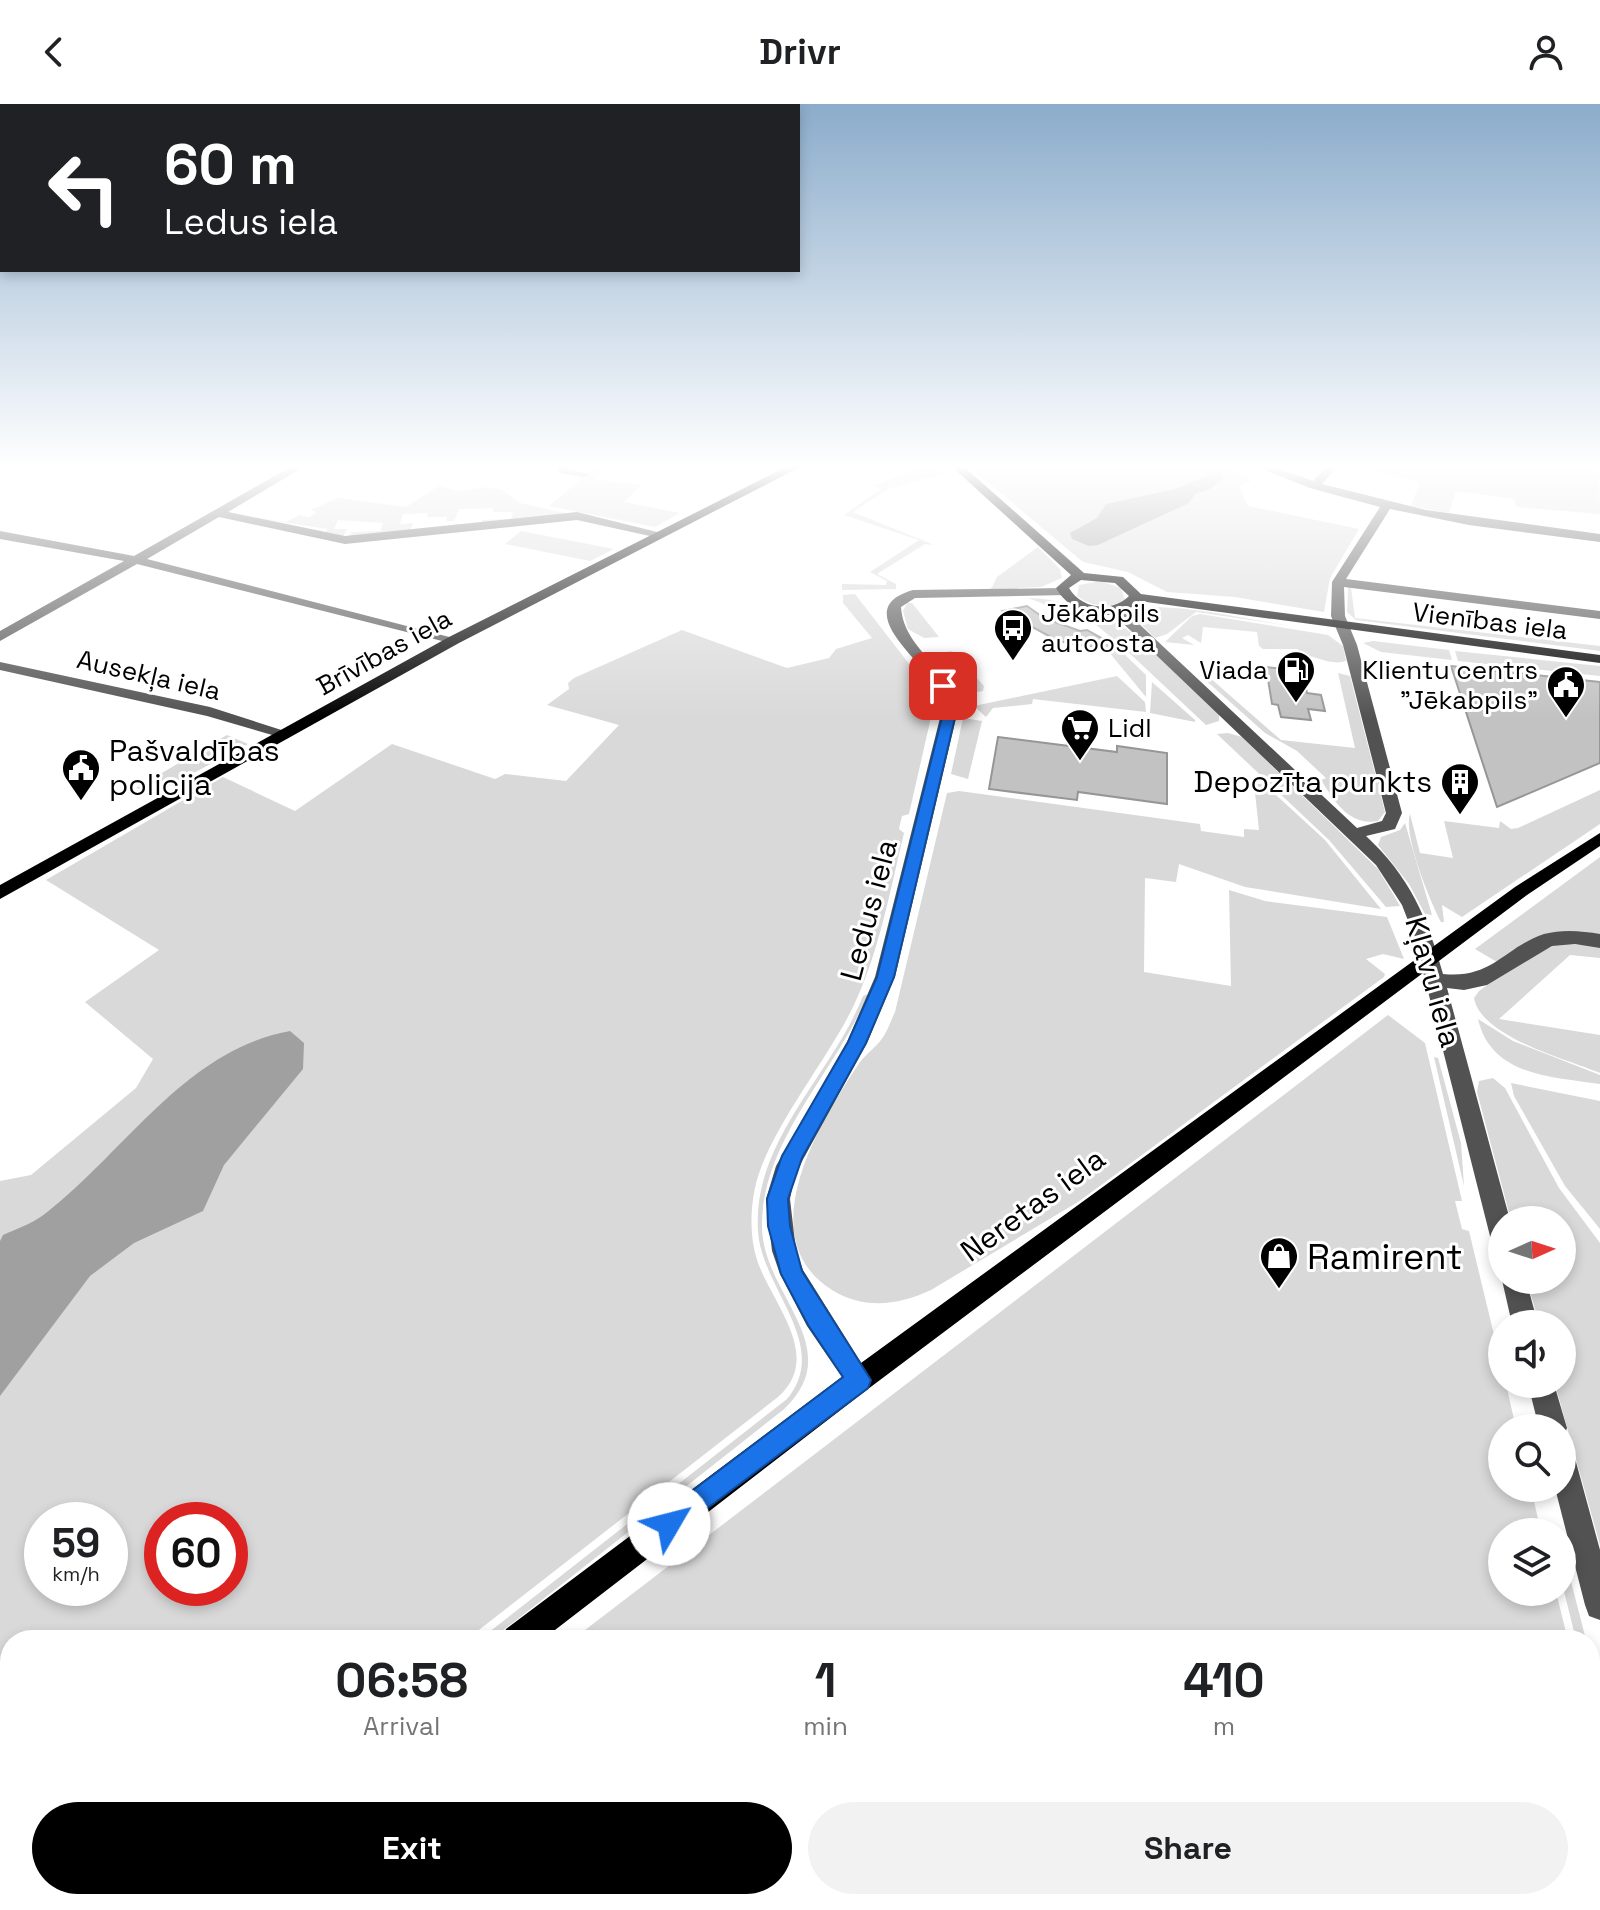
<!DOCTYPE html>
<html lang="en">
<head>
<meta charset="utf-8">
<style>
	body { margin:0; font-family:"Space Grotesk",sans-serif; background:#f2f2f2; color:#202124; height:100vh; display:flex; flex-direction:column; font-size:30px; white-space:nowrap }
	* { box-sizing:border-box; margin:0 }
	p { font-size:26px; color:#757577 }
	.icon { flex:none; width:44px; height:44px; fill:none; stroke:currentColor; stroke-width:2; stroke-linecap:round; stroke-linejoin:round }
	.map { position:relative; flex:1; overflow:hidden }
	.drawer { position:absolute; left:0px; top:1526px; width:1600px; height:280px; display:flex; flex-direction:column; background:#fff; border-radius:32px 32px 0 0; box-shadow:0 4px 12px #0003 }
	.drawer>* { flex:none }
	.banner { position:absolute; left:0px; top:0px; width:800px; height:168px; box-shadow:0 4px 12px #0003; background:#202124; color:#fff; overflow:hidden }
	.needle { width:52px; rotate:87deg }
	.tools { position:absolute; left:1488px; top:1102px; display:grid; gap:16px }
	.tools a { display:grid; place-items:center; width:88px; height:88px; border-radius:50%; background:#fff; box-shadow:0 4px 12px #0003; font-size:40px }
	.speed { position:absolute; left:24px; top:1398px; display:flex; gap:16px; font-size:40px; font-weight:700; text-align:center }
	.speed>* { display:grid; place-content:center; width:104px; height:104px; border-radius:50%; background:#fff; box-shadow:0 4px 12px #0003; line-height:1 }
	.speed small { font-size:20px; font-weight:400 }
	.speed .limit { border:12px solid #d22; background:#fff; color:#111 }
	.pin { position:absolute; display:grid; place-items:center; width:68px; height:68px; color:#fff; margin:-34px; border-radius:16px; box-shadow:0 4px 12px #0006 }
	.me { position:absolute; width:88px; margin:-44px; rotate:53deg; stroke-linejoin:round; filter:drop-shadow(0 0 6px #0008) }
	.turn { display:flex; align-items:center; gap:28px; height:168px; padding:0 32px; font-size:36px }
	.turn .icon { width:104px; height:104px; stroke-width:2.5 }
	.turn b { display:block; font-size:56px; line-height:68px }
	.eta { display:flex; justify-content:space-evenly; align-items:center; height:136px; text-align:center }
	.eta b { font-size:48px; font-weight:700; line-height:56px }
	.primary-button { display:flex; gap:16px; margin-top:auto; padding:16px 32px }
	.primary-button a { flex:1; height:92px; border-radius:48px; background:#000; color:#fff; font-size:32px; font-weight:700; line-height:92px; text-align:center }
	.primary-button a+a { background:#f2f2f2; color:#202124 }
	header { display:flex; justify-content:space-between; align-items:center; height:104px; padding:0 32px; background:#fff; font-size:36px; font-weight:700 }
	.map>svg:first-child { display:block }
	.green { fill:#d9d9d9; fill-rule:evenodd }
	.water { fill:#a0a0a0 }
	.building { fill:#c2c2c2; stroke:#969696; stroke-width:2 }
	.lines { fill:none; stroke-linecap:round; stroke-linejoin:round }
	.minor { fill:#525252; fill-rule:evenodd }
	.major { fill:#000; fill-rule:evenodd }
	.route { fill:#1a73e8; stroke:#114b97; stroke-width:2 }
	.labels { text-anchor:middle; stroke-width:6; stroke-linejoin:round; paint-order:stroke }
	.far-poi-label { font-size:26px; fill:#000; stroke:#fff; text-anchor:start }
	.far-street-label { font-size:26px; fill:#000; stroke:#fff }
	.poi-label { font-size:30px; fill:#000; stroke:#fff; text-anchor:start }
	.street-label { font-size:30px; fill:#000; stroke:#fff }
	.near-poi-label { font-size:36px; fill:#000; stroke:#fff; text-anchor:start }
</style>
</head>
<body>
<header><svg class="icon" aria-label="back" viewBox="0 0 24 24"><path d="M15 5l-7 7 7 7"/></svg>Drivr<svg class="icon" aria-label="person" viewBox="0 0 24 24"><circle cx="12" cy="8" r="4"/><path d="M4 21q1-7 8-7t8 7"/></svg></header>
<div class="map">
<svg width="1600" height="1806" viewBox="0 0 1600 1806">
	<rect width="100%" height="100%" fill="#fff"/>
	<g class="green">
		<path d="M565,361h46l-16,14 46,6 -17,17 56,11 -25,14 -106,-21 31,-26 -3,-1 17,-11z"/>
		<path d="M924,361l20,3 -5,7 -51,14 -35,23 81,33 -9,-1 -48,30 19,10v5l-54,1v-6l44,1 1,-4 -17,-9 49,-32 -75,-25 37,-26 -7,-3z"/>
		<path d="M967,361h264l-6,3 27,12 -13,7 9,19 111,23 -29,49 -6,34 -89,-15 -68,-5 -39,-20 -45,-10z"/>
		<path d="M1346,361h253l1,49 -84,-7 -2,-8 -58,-8 -7,22 -38,-7 9,-24z"/>
		<path d="M439,382l20,5 29,-4 14,3 18,13 48,11 -86,10v-4l29,-1 2,-7h-20v-4l-34,1 -5,12h-8l1,-4h-20l1,-4 -25,1 -3,10 13,-1 -3,8 -61,6 2,-5 29,-1 3,-8 -45,-3 -4,9h13l-4,8 -17,-4 1,-4 -96,-15 55,8 13,-7 10,2 8,-5 -7,-2 28,-12 68,9z"/>
		<path d="M521,427l93,18 -24,12 -85,-17z"/>
		<path d="M1038,443l22,22 2,9 -21,9 -50,2 6,-12z"/>
		<path d="M1100,477l21,7 4,12c-15,9 -33,7 -48,-4l2,-11z"/>
		<path d="M1348,483h3l4,31 245,28v5l-244,-31 -9,-8z"/>
		<path d="M855,490l65,84 14,26 -25,110 -7,2 -3,13 5,4c-14,58 -25,120 -51,174 -26,54 -87,127 -98,181 -5,23 -5,50 2,72 15,44 67,96 21,137l-312,243h-456v260h94l-14,10h-90v-729l31,-6 105,-87 17,-29 -68,-57 74,-52 -113,-70 177,-103 72,34 97,-67 103,35 10,-5 61,7 53,-56 -72,-20 22,-16 -1,-6 6,-5 108,-48 105,38 42,-10 7,-9 36,-11 -29,-35v-8zM42,1416h68v68h-68zM162,1416h68v68h-68z"/>
		<path d="M1028,494c36,0 86,19 113,42l-24,2 -22,-18z"/>
		<path d="M907,499h5l27,34 -15,1 -16,-9 -5,-18z"/>
		<path d="M1146,503c55,-1 110,15 165,22l-115,-17 -29,22 -12,4 -18,-18v-10z"/>
		<path d="M1200,510l128,21 15,11 3,15c-14,5 -32,-5 -47,-8l-1,-4h-35l-4,-3 -2,-14 -54,-5 -2,16 -13,-8 -6,3 12,7 -29,-3 27,-26z"/>
		<path d="M1373,537l76,9 3,10 -71,-8 -18,-9z"/>
		<path d="M1145,540l74,70v7l-13,4 -81,-76z"/>
		<path d="M952,547l32,35 -1,5c-23,6 -35,-14 -48,-30l3,-8z"/>
		<path d="M1108,547l4,3 -2,-3h11l25,24v22z"/>
		<path d="M1455,547l145,15v10l-142,-15z"/>
		<path d="M1338,569l12,3 35,136 -7,9c-29,5 -43,-19 -57,-41l5,-2 -29,-27 -32,-18 -63,-56h7l72,63 74,8z"/>
		<path d="M1117,572l28,26 1,10 -113,-13 -1,5 -39,4 -7,9 -12,-11z"/>
		<path d="M1152,578l43,38v2l-45,-9z"/>
		<path d="M963,614l19,3 -14,58 -17,-5z"/>
		<path d="M1228,629l14,4 136,132 22,37 -14,1 -57,-67 -112,-106z"/>
		<path d="M227,631l21,9 -92,49 -20,-5z"/>
		<path d="M1254,679l11,2 60,55 56,69 -136,-22 -66,-23 -3,18 -31,-4 -1,94 87,14 -2,-96 36,11 122,16 17,42 -21,-5 -17,5 19,15 -1,3 -306,225 -147,88c-32,15 -67,20 -99,0 -84,-53 -11,-170 28,-228 7,-9 15,-14 21,-22 6,-7 10,-20 14,-28l52,-219 12,-2 241,33 1,7 43,6v-8l15,1z"/>
		<path d="M1600,686v34l-138,93 -20,-12 2,17h-3c-11,-21 -38,-87 -31,-108l10,39 33,5 -9,-37 55,7 1,-7 11,8 7,-1z"/>
		<path d="M1405,719l27,92 -7,-1 -16,-30 -31,-39 3,-8 19,-7z"/>
		<path d="M1600,753v77l-103,28 -22,-13z"/>
		<path d="M1566,840l34,1v13l-30,-3 -71,64 101,16v38c-34,-14 -119,-36 -126,-75l5,-7c28,-20 52,-42 87,-47z"/>
		<path d="M868,890c-32,78 -106,145 -106,232 0,69 88,122 21,184l-269,212 -25,18h-10l308,-241c45,-54 -26,-111 -29,-168 -6,-90 74,-156 105,-235z"/>
		<path d="M1388,911l37,28 37,158h-7l7,28 7,2 33,137v16h4l10,44h-14v60h29l10,44h-39v60h54l12,48h-996z"/>
		<path d="M1478,915l35,22 87,34v9c-48,-7 -109,-8 -122,-65z"/>
		<path d="M1434,953l4,1 23,85 3,43z"/>
		<path d="M1493,974l12,10 54,100 41,55v302l-45,-161h7v-60h-23l-12,-44h35v-60h-51l-34,-128 2,-11z"/>
		<path d="M1511,979l89,18v128l-35,-43 -51,-90z"/>
		<path d="M1562,1442l24,94h-10l-14,-57z"/>
		<path d="M1590,1629l10,41v136h-1098l-5,-10h1093z"/>
		<path d="M274,1796h69l-4,10h-78z"/>
		<path d="M401,1796h66l5,10h-82z"/>
	</g>
	<g class="water">
		<path d="M1218,367l7,6 -15,12 -15,5 -6,9 -91,42 -9,1 -17,-7 -2,-6 27,-15 9,-14 69,-15z"/>
		<path d="M290,927l14,12 -1,26 -79,96 -21,46 -69,32 -44,33 -90,120v-155l3,-6c13,-6 28,-11 39,-19 81,-61 142,-166 248,-185z"/>
	</g>
	<g class="building">
		<path d="M1027,502l17,12 36,13 7,-1 25,14 -2,6 -65,-11 4,-3 -46,-25z"/>
		<path d="M1451,562l149,16v81l-103,44z"/>
		<path d="M1266,563l36,4 5,22 14,2 4,16 -17,-2 3,11 -30,-3 -3,-12 -6,-1z"/>
		<path d="M998,633l119,15v-6l50,7v51l-89,-12 -1,8 -88,-11z"/>
	</g>
	<g class="lines">
		<g class="minor">
			<path d="M294,361h13l-79,47 117,24 232,-24 88,22 -6,4 -82,-18 -232,24 -126,-27 -72,42 314,81 -7,4 -317,-80 -137,77v-10l124,-70 -124,-22v-8l134,25z"/>
			<path d="M558,361h10v4l21,5 -6,3 -24,-4z"/>
			<path d="M1252,361h16l45,16 15,-16h11l-17,19 104,26 174,24v8l-131,-17 -79,-16 -44,70 254,32v8l-256,-32 1,29 12,29 45,168 -7,16 -29,7c44,41 61,81 77,138 50,5 60,-26 101,-40 19,-5 38,-3 56,0v14l-25,-4 -23,2 -65,39 -23,5 -17,-2 63,232h-8v27l-8,-4 -4,-7 -76,-300 -12,-31 -26,-40 -267,-255 12,-3 236,221 25,-7 4,-8 -43,-168 -12,-29 1,-34 48,-75 -70,-19z"/>
			<path d="M1063,484l7,4 -2,3 -153,3 -14,9c3,45 54,61 56,107l-62,263 -28,66 -72,131 -5,25 6,52 7,19 69,110 -4,9 -9,4 -9,-4 -43,-63 -27,-52 -8,-23 -6,-52 10,-33 71,-124 28,-65 66,-263c0,-11 0,-20 -6,-30 -17,-26 -85,-76 -22,-94z"/>
			<path d="M0,558l210,45 84,27 -8,5 -79,-23 -207,-46z"/>
			<path d="M1502,1176h24l12,44h-26z"/>
			<path d="M1528,1280h26l13,44 -4,10 -1,-10h-23z"/>
			<path d="M1562,1344l10,4 4,10 24,88v70l-11,-4 -4,-11 -30,-117h7z"/>
		</g>
		<g class="major">
			<path d="M790,361h14l-345,178 -459,256v-14l449,-248z"/>
			<path d="M950,361h12l122,108 39,4 18,17 459,61v8l-461,-62c-24,24 -68,15 -83,-13l15,-13zM1081,476l34,3 14,13c-17,17 -48,13 -60,-8z"/>
			<path d="M1600,729v13l-73,49 -659,494 -326,251h-40l4,-11 344,-258 665,-484z"/>
			<path d="M134,1796h44l-4,10h-45z"/>
		</g>
	</g>
	<linearGradient id="sky" x2="0" y2="1"><stop stop-color="#8baccb"/><stop offset="0.59" stop-color="#fff"/><stop offset="1" stop-color="#fff" stop-opacity="0"/></linearGradient>
	<rect width="1600" height="614" fill="url(#sky)"/>
	<path class="route" d="M943,578l6,4 8,23 -63,268 -28,66 -64,115 -14,41 2,27 12,45 69,109 -3,8 -199,149 -9,-4 -4,-9 4,-9 183,-138 -35,-52 -27,-51 -13,-48 -1,-27 15,-43 66,-114 29,-65 67,-268 -8,-23z"/>
	<defs>
		<g id="bus-pin" transform="scale(2)"><path d="M0 17L-7.5 6A9.5 9.5 0 1 1 7.5 6Z" fill="#000" stroke="#fff"/><path d="M-5-6H5V4H4V6H2V4H-2V6H-4V4H-5ZM-3.5-4V0h7V-4ZM-3.5 1.2v1.5H-2V1.2ZM2 1.2v1.5H3.5V1.2Z" fill="#fff"/></g>
		<g id="fuel-pin" transform="scale(2)"><path d="M0 17L-7.5 6A9.5 9.5 0 1 1 7.5 6Z" fill="#000" stroke="#fff"/><path d="M-5.5-6h7V0h2V4h1.3V-2.5L3-4.5l.8-.8L6-3V5H2.5V1h-1V6h-7ZM-4.2-4.7v3.2H.2V-4.7Z" fill="#fff"/></g>
		<g id="civic-pin" transform="scale(2)"><path d="M0 17L-7.5 6A9.5 9.5 0 1 1 7.5 6Z" fill="#000" stroke="#fff"/><path d="M-.6-6.5H3V-4.5H.6V-3L4-1V1h2V6H-6V1h2V-1L-.6-3ZM-1.2 2.5V6h2.4V2.5Z" fill="#fff"/></g>
		<g id="supermarket-pin" transform="scale(2)"><path d="M0 17L-7.5 6A9.5 9.5 0 1 1 7.5 6Z" fill="#000" stroke="#fff"/><path d="M-6-5.5h2.5l.6 2H6L4.5 2H-2.5L-4.4-4H-6ZM-1.5 3.2a1.3 1.3 0 1 0 .1 0ZM3 3.2a1.3 1.3 0 1 0 .1 0Z" fill="#fff"/></g>
		<g id="building-pin" transform="scale(2)"><path d="M0 17L-7.5 6A9.5 9.5 0 1 1 7.5 6Z" fill="#000" stroke="#fff"/><path d="M-4-6H4V6H1V3H-1V6H-4ZM-2.5-4.3h1.7v1.8h-1.7ZM.8-4.3h1.7v1.8H.8ZM-2.5-1h1.7V.8h-1.7ZM.8-1h1.7V.8H.8Z" fill="#fff"/></g>
		<g id="shop-pin" transform="scale(2)"><path d="M0 17L-7.5 6A9.5 9.5 0 1 1 7.5 6Z" fill="#000" stroke="#fff"/><path d="M-5-2.5h2.3a2.7 3.5 0 0 1 5.4 0H5L5.5 6h-11ZM-1.5-2.5h3a1.5 2.3 0 0 0-3 0Z" fill="#fff"/></g>
	</defs>
	<g fill-rule="evenodd">
		<use href="#bus-pin" x="1013" y="524"/>
		<use href="#fuel-pin" x="1296" y="566"/>
		<use href="#civic-pin" x="1566" y="581"/>
		<use href="#supermarket-pin" x="1080" y="624"/>
		<use href="#civic-pin" x="81" y="664"/>
		<use href="#building-pin" x="1460" y="678"/>
		<use href="#shop-pin" x="1279" y="1152"/>
	</g>
	<g class="labels">
		<g class="far-poi-label">
			<text x="1041" y="518">Jēkabpils<tspan x="1041" dy="30">autoosta</tspan></text>
			<text x="1268" y="575" text-anchor="end">Viada</text>
			<text x="1538" y="575" text-anchor="end">Klientu centrs<tspan x="1538" dy="30">"Jēkabpils"</tspan></text>
			<text x="1108" y="633">Lidl</text>
		</g>
		<g class="far-street-label">
			<text transform="translate(1490 517) rotate(7)" y="9">Vienības iela</text>
			<text transform="translate(384 548) rotate(-29)" y="9">Brīvības iela</text>
			<text transform="translate(149 571) rotate(13)" y="9">Ausekļa iela</text>
		</g>
		<g class="poi-label">
			<text x="109" y="657">Pašvaldības<tspan x="109" dy="34">policija</tspan></text>
			<text x="1432" y="688" text-anchor="end">Depozīta punkts</text>
		</g>
		<g class="street-label">
			<text transform="translate(869 806) rotate(-75)" y="10">Ledus iela</text>
			<text transform="translate(1433 878) rotate(74)" y="10">Kļavu iela</text>
			<text transform="translate(1033 1101) rotate(-36)" y="10">Neretas iela</text>
		</g>
		<g class="near-poi-label">
			<text x="1307" y="1165">Ramirent</text>
		</g>
	</g>
</svg>
<div class="tools">
<a><svg class="needle" viewBox="-14 -14 28 28"><path d="M0-13l5 13h-10z" fill="#e53935"/><path d="M0 13l5-13h-10z" fill="#757577"/></svg></a>
<a><svg class="icon" aria-label="sound" viewBox="0 0 24 24"><path d="M4 9h4l5-4v14l-5-4H4zM17 9q2 3 0 6"/></svg></a>
<a><svg class="icon" aria-label="search" viewBox="0 0 24 24"><circle cx="10" cy="10" r="6"/><path d="M15 15l6 6"/></svg></a>
<a><svg class="icon" aria-label="layers" viewBox="0 0 24 24"><path d="M12 4l9 5-9 5-9-5zM3 14l9 5 9-5"/></svg></a>
</div>
<div class="speed"><div>59<small>km/h</small></div><div class="limit">60</div></div>
<div class="pin" style="left:943px;top:582px;background:#d93025"><svg class="icon" aria-label="arrive" viewBox="0 0 24 24"><path d="M6 21V4h12l-3 4 3 4H6"/></svg></div>
<svg class="me" style="left:669px;top:1420px" viewBox="-20 -20 40 40"><circle r="19" fill="#fff"/><path d="M0-13L10 11 0 6-10 11z" fill="#1a73e8"/></svg>
<div class="banner">
<div class="turn"><svg class="icon" aria-label="left" viewBox="0 0 24 24"><path d="M17 20v-9H6M10 6l-5 5 5 5"/></svg><div><b>60 m</b>Ledus iela</div></div>
</div>
<section class="drawer">
<div class="eta">
<div><b>06:58</b><p>Arrival</p></div>
<div><b>1</b><p>min</p></div>
<div><b>410</b><p>m</p></div>
</div>
<div class="primary-button"><a>Exit</a><a>Share</a></div>
</section>
</div>
</body>
</html>
